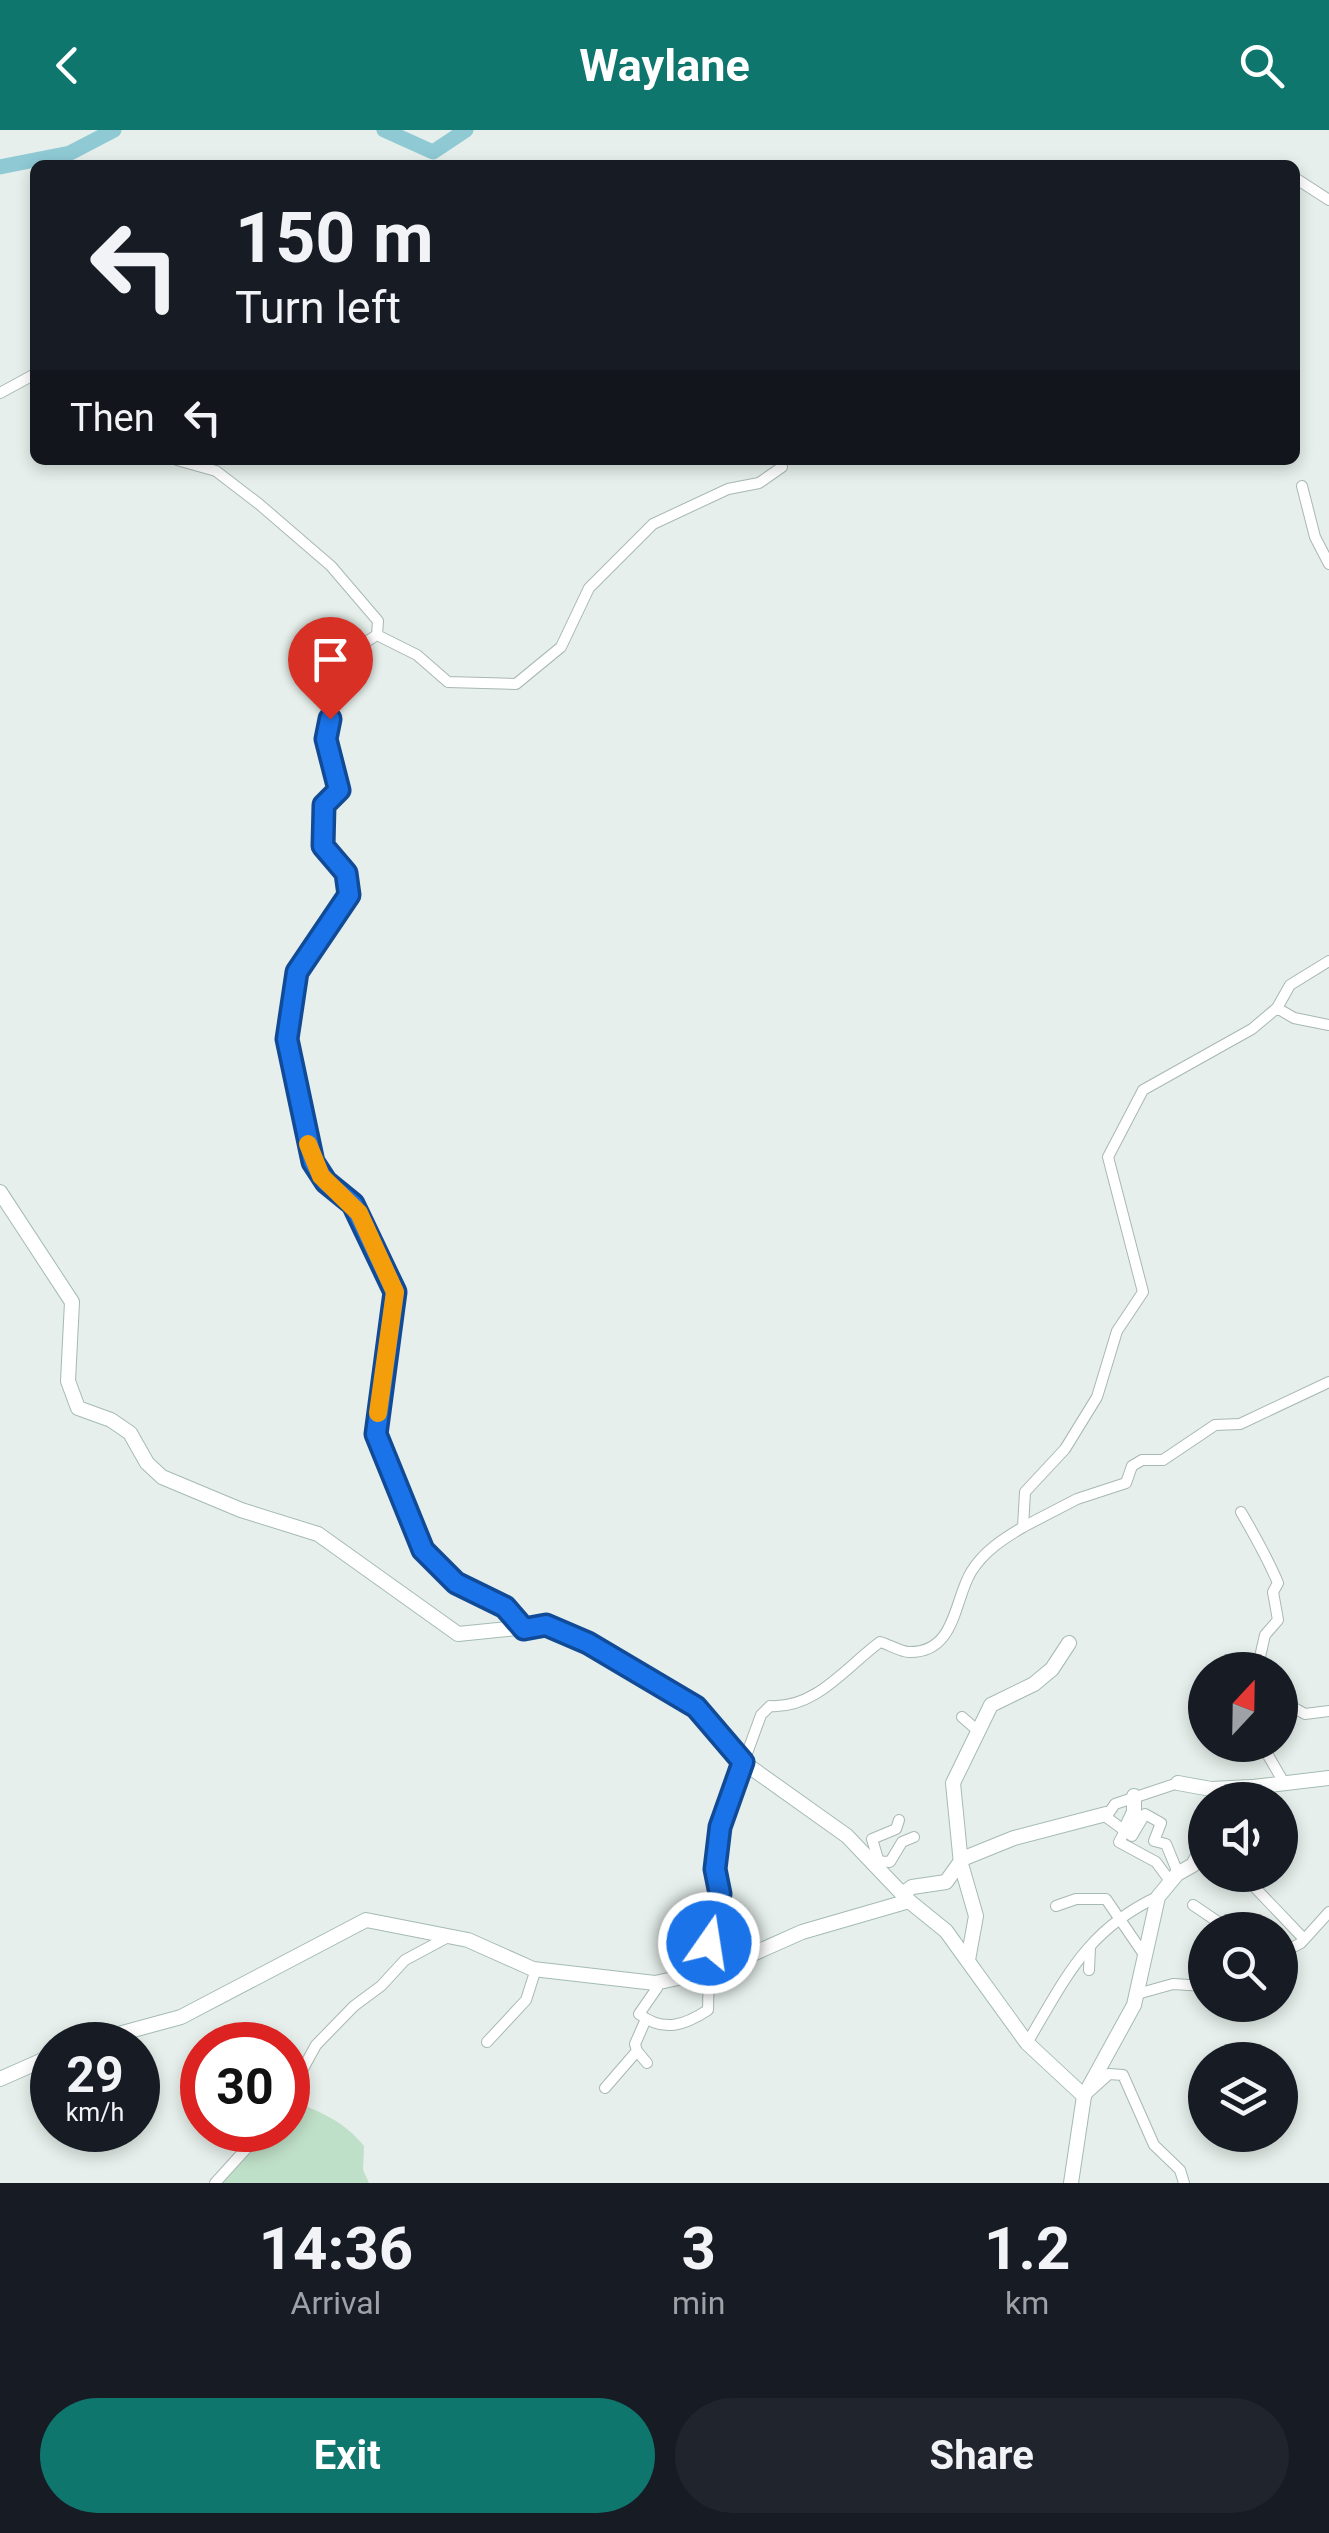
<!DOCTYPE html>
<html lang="en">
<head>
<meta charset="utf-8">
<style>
	body { margin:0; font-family:Roboto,sans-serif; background:#20242c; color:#f1f3f6; height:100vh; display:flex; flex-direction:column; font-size:38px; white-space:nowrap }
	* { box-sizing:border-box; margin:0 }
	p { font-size:32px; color:#9ea1a6 }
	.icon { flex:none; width:55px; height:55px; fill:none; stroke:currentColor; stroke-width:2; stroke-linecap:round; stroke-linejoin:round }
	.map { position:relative; height:2053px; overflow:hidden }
	.sheet { display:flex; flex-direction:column; background:#171b24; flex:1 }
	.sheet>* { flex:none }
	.hud { position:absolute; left:30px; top:30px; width:1270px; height:305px; border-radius:15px; box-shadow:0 5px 15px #0003; background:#171b24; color:#f1f3f6; overflow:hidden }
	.needle { width:65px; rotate:22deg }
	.controls { position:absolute; left:1188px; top:1522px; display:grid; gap:20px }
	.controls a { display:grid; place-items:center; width:110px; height:110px; border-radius:50%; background:#171b24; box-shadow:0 5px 15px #0003; font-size:50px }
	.speed { position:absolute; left:30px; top:1892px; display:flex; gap:20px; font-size:50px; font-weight:700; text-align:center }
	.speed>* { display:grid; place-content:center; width:130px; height:130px; border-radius:50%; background:#171b24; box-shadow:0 5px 15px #0003; line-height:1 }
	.speed small { font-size:25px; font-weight:400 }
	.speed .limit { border:15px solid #d22; background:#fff; color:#111 }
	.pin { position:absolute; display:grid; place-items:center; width:85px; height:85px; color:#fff; margin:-102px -42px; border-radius:50% 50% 50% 0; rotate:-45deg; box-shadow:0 0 10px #0007 }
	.pin .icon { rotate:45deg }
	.me { position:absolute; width:110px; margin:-55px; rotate:13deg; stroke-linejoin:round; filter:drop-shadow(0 0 8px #0008) }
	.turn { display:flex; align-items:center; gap:35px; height:210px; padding:0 40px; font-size:45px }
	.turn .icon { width:130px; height:130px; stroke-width:2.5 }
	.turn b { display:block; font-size:70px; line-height:85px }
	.then { display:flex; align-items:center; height:95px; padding:0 40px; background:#0003; gap:20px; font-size:38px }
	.eta { display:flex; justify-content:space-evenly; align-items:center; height:170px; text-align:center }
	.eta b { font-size:60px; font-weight:700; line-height:70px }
	.action { display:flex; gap:20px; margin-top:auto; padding:20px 40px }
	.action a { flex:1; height:115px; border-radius:60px; background:#0f766e; color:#fff; font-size:40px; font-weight:700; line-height:115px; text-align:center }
	.action a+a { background:#20242c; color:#f1f3f6 }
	header { display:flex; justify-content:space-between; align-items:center; height:130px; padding:0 40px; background:#0f766e; color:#fff; font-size:45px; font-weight:700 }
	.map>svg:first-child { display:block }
	.green { fill:#bfe0c8 }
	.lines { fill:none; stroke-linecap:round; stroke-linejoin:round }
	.river { stroke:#8ec9d4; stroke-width:15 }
	.street-casing { stroke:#a8b8b2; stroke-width:12 }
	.secondary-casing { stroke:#a4bbb3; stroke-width:16 }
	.street { stroke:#fff; stroke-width:10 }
	.secondary { stroke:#fff; stroke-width:14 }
	.route-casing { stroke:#114b97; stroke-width:25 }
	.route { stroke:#1a73e8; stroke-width:18 }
	.slow { stroke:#f59e0b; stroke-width:18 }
</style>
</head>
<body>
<header><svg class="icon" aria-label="back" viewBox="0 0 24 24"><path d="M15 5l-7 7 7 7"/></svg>Waylane<svg class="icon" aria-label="search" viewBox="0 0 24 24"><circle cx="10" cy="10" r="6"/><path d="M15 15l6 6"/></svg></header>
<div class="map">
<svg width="1329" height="2053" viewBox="0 0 1329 2053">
	<rect width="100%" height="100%" fill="#e6efeb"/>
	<path class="green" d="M289,1970c30,11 54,20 75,46l-1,24 6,13h-150l49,-53h20z"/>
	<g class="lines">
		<g class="river">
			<path d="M384,0l49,22 33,-22"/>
			<path d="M0,37l70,-14 44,-23"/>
		</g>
		<g class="street-casing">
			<g id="street">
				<path d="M1295,48l34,22"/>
				<path d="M0,263l35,-19"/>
				<path d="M177,330l39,11 43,33 72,62 47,55 -1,14 40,20 31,27 68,2 45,-37 28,-59 64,-64 75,-35 31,-6 23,-16"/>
				<path d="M1302,356l13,51 14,27"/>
				<path d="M377,505l-26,16 -17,32 -7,56 12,51c-4,6 -13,11 -16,17 -14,39 27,54 26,88l-52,77 -10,67 26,123 13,19 27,23 42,87 -18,143 46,116 33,33 49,24 19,22"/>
				<path d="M1277,878l13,-23 39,-24"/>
				<path d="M1241,1382c14,24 26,45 37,71l-5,9 5,28 -13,15 -8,35"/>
				<path d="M1023,1397l54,-28 49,-16 6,-17 10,-6h21l52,-35 25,-1 89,-42"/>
				<path d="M1280,1570l25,14 24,-3"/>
				<path d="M962,1587l15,13"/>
				<path d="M1262,1615l21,36"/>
				<path d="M1125,1701l-6,11 37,20 14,19"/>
				<path d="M878,1729l-6,-20 24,-10 3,-9"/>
				<path d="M872,1731l18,1 12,-20 12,-5"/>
				<path d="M1178,1743l-12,-29 -12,-3 7,-18 -16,-9 -13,22 -26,-19 9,-13 63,-21"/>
				<path d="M1243,1745l61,64"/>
				<path d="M1193,1775l37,25"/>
				<path d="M1056,1776l20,-7h30l39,57"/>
				<path d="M1280,1824l21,-11 28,-31"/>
				<path d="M1089,1840l1,-23"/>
				<path d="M655,1853l2,5 -18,26c25,19 46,11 69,-4l2,-87 10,-30 -5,-24 5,-42 41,-112 9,-9c46,3 77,-40 110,-64 8,2 21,10 29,10 47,1 45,-52 62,-80 13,-21 32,-33 52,-45l2,-35 40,-43 32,-52 20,-66 26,-39 -35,-135 35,-67 109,-61 25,-21 17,10 35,7"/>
				<path d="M1137,1864l36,-10 32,2"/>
				<path d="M487,1912l39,-42 10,-31"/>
				<path d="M1027,1913c39,-65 59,-113 132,-147"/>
				<path d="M637,1921l10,12"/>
				<path d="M605,1958l32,-37 -2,-7 11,-25"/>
				<path d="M1089,1962l20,-18 14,1 31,70 26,25 4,13"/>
				<path d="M288,1966l28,-51 38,-39 27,-20 24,-26 43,-23"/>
				<path d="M215,2053l48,-53"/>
			</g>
		</g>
		<g class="secondary-casing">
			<g id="secondary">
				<path d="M0,1062l72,110 -4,79 10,27 33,12 19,13 17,30 15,14 79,33 77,24 140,100 88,-9 42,18 108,64 47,55 104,74 62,65 37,30 81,112 57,53 -13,87"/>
				<path d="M1178,1653l33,6 40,-2"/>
				<path d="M1234,1670l19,-13 76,-9"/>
				<path d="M1125,1701l9,-19v-16"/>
				<path d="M962,1729l52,-21 92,-24"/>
				<path d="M902,1764l10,-7 34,-5 15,-21"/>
				<path d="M968,1830l8,-44 -15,-52 -8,-81 38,-78 43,-21 18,-15 17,-26"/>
				<path d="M78,1915l103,-28 185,-97 102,20 65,29 122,14 64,-14 83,-37 107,-31"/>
				<path d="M0,1949l52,-23"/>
				<path d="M1084,1966l50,-91 24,-108 19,-23 16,-9 12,-22"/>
			</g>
		</g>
		<use href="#street" class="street"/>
		<use href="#secondary" class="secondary"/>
	</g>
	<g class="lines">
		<g class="route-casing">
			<path id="route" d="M330,589l-4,20 13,51 -15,15 -1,41 23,27 3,22 -52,77 -10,67 26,123 13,20 27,22 42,88 -19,142 47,116 33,33 49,24 19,22 22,-4 42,18 108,64 47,55 -23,65 -5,42 5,25 -8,18 -3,31"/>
		</g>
		<use href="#route" class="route"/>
		<path class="slow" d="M308,1014l13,32 38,37 36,79 -17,121"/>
	</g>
</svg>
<div class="controls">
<a><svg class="needle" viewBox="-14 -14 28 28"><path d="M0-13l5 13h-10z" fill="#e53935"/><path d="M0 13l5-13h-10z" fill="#9ea1a6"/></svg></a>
<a><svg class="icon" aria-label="sound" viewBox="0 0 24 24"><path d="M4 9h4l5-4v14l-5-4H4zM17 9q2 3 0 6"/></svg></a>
<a><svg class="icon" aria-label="search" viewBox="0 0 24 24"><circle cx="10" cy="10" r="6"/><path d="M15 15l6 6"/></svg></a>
<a><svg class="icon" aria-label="layers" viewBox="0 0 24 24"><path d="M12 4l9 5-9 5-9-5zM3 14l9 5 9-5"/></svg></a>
</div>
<div class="speed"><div>29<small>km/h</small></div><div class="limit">30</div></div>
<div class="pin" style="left:330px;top:589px;background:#d93025"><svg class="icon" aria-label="arrive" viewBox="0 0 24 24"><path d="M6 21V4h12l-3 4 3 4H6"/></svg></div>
<svg class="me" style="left:709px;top:1813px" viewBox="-20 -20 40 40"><circle r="17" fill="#1a73e8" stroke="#fff" stroke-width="3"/><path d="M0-11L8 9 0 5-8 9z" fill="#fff"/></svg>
<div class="hud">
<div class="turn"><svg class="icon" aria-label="left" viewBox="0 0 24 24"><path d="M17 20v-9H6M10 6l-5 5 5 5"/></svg><div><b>150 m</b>Turn left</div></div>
<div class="then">Then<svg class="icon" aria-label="left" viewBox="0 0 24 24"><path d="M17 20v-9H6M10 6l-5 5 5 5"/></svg></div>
</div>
</div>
<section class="sheet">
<div class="eta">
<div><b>14:36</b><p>Arrival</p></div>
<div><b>3</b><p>min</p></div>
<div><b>1.2</b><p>km</p></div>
</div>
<div class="action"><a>Exit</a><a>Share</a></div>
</section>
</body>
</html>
